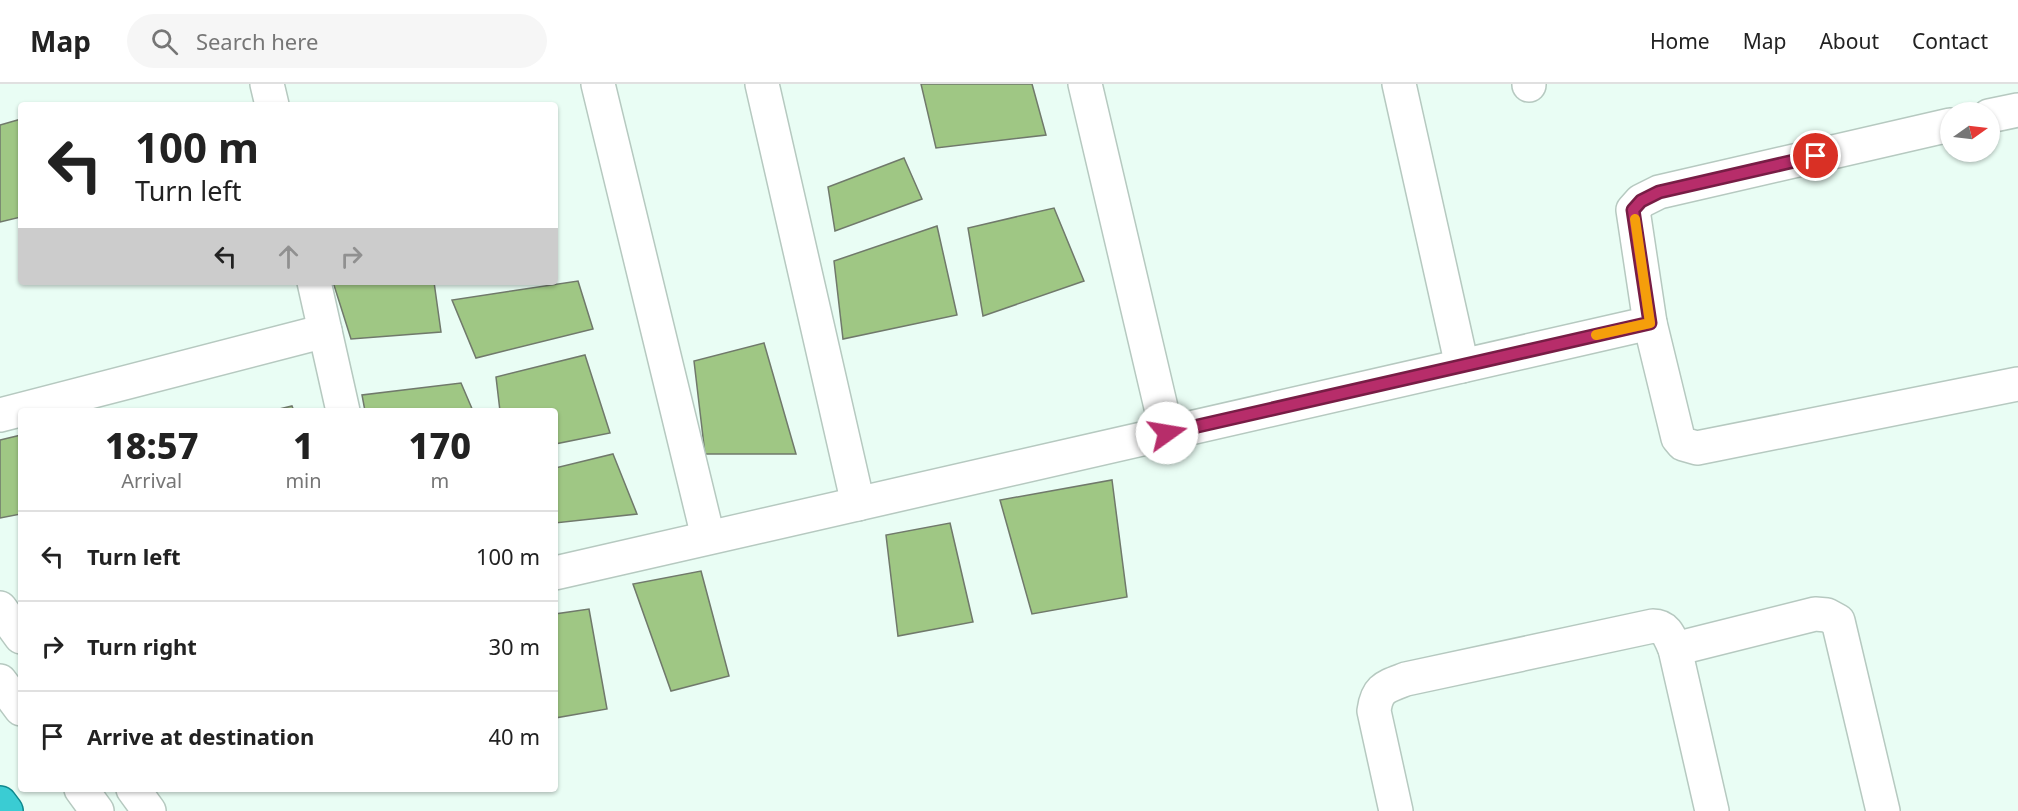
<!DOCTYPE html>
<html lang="en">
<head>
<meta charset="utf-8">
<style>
	body { margin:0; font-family:"Noto Sans",sans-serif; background:#f6f6f6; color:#222; height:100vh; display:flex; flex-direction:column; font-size:22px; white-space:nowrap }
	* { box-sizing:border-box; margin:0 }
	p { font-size:20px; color:#767676 }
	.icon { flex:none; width:33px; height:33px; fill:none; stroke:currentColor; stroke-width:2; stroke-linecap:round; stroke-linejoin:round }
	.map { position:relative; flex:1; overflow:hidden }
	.drawer { position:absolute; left:18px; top:324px; width:540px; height:384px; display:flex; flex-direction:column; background:#fff; border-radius:6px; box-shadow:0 2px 4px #0004 }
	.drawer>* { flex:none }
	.banner { position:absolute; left:18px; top:18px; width:540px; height:183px; border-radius:6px; box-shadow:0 2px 4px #0004; background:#fff; color:#222; overflow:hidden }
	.needle { width:39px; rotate:76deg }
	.buttons { position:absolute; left:1940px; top:18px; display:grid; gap:12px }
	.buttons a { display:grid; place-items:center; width:60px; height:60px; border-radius:50%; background:#fff; box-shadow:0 2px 4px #0004; font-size:30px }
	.pin { position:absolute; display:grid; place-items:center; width:51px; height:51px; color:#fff; margin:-26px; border:3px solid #fff; border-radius:50%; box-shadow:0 2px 6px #0007 }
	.me { position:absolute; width:66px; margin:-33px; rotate:77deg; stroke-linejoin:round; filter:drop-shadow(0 0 4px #0008) }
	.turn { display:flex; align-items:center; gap:21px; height:126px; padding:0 18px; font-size:27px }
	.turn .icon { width:78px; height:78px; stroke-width:2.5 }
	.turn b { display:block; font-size:42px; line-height:51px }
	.lanes { display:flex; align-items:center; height:57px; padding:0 18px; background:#0003; justify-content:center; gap:30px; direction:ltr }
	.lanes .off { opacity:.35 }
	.eta { display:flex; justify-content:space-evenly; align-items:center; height:102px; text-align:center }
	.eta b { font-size:36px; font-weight:800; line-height:42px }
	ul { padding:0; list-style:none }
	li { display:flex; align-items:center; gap:18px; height:90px; padding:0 18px; border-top:2px solid #e0e0e0 }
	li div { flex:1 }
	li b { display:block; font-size:22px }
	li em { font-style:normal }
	header { display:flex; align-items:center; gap:36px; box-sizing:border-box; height:84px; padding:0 30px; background:#fff; border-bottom:2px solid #e0e0e0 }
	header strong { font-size:28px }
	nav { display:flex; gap:33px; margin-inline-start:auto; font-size:21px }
	.search { width:420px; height:54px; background:#f6f6f6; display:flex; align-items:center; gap:15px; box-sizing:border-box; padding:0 21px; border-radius:33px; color:#767676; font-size:22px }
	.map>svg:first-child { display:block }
	.building { fill:#9fc784; stroke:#70796b; stroke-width:1.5 }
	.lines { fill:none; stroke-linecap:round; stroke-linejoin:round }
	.minor-casing { stroke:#b6c9c0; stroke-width:36 }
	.secondary-casing { stroke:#b6c9c0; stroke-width:36 }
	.trunk-casing { stroke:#0f888d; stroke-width:36 }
	.minor { stroke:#fff; stroke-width:33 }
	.secondary { stroke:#fff; stroke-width:33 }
	.trunk { stroke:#3accd3; stroke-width:33 }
	.route-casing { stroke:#771d45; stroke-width:15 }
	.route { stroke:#b72d6a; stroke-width:10 }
	.slow { stroke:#f59e0b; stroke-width:10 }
</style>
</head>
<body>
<header>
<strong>Map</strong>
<div class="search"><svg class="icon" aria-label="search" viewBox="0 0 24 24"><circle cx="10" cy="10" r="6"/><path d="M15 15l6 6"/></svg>Search here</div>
<nav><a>Home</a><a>Map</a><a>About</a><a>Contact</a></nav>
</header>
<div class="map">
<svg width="2018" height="727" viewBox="0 0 2018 727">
	<rect width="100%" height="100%" fill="#e9fdf4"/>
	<g class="building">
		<path d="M921,0h111l14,51 -110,13z"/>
		<path d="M21,35v98l-21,5v-97z"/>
		<path d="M904,74l18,41 -87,32 -7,-44z"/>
		<path d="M1054,124l30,73 -101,35 -15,-88z"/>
		<path d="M937,142l20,89 -114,24 -9,-78z"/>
		<path d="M578,197l15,48 -117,29 -24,-58z"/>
		<path d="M333,198h101l7,50 -90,7z"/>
		<path d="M764,259l32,111h-91l-11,-93z"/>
		<path d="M585,271l25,78 -55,11v-33h-55l-4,-34z"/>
		<path d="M461,299l12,28h-108l-3,-16z"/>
		<path d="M292,322l2,5h-23z"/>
		<path d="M21,351v79l-21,4v-78z"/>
		<path d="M613,370l24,60 -82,9v-55z"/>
		<path d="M1112,396l15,117 -95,17 -32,-114z"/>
		<path d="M950,439l23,99 -75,14 -12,-101z"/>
		<path d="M701,487l28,105 -58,15 -38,-107z"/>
		<path d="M589,525l18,100 -52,9v-104z"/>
	</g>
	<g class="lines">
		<g class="minor-casing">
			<g id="minor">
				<path d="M267,0l5,21"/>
				<path d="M598,0l110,453"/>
				<path d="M762,0l96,420"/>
				<path d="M1085,0l82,349"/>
				<path d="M1399,0l63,282"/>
				<path d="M1529,0v1"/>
				<path d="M1989,32l29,-6"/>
				<path d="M314,198l29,129"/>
				<path d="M1650,239l28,115 5,6 14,4 321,-64"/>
				<path d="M0,331l325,-84"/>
				<path d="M555,489l1095,-250 -17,-113 8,-9 18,-9 291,-67"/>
				<path d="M0,524l21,29"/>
				<path d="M1675,565l140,-35 12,1 11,6 45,190"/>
				<path d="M133,705l16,22"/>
				<path d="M1396,727l-22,-100c3,-23 11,-24 32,-32l247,-53c14,0 17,12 22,23l37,162"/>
			</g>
		</g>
		<g class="secondary-casing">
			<g id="secondary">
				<path d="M0,597l21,28"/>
				<path d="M81,705l16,22"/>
			</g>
		</g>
		<g class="trunk-casing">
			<path id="trunk" d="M0,719l6,8"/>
		</g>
		<use href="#minor" class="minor"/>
		<use href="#secondary" class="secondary"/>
		<use href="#trunk" class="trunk"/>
	</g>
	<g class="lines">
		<g class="route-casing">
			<path id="route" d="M1167,349l483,-110 -17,-113 8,-9 18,-9 157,-36"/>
		</g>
		<use href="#route" class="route"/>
		<path class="slow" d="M1596,251l54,-12 -15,-104"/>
	</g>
</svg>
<div class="buttons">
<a><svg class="needle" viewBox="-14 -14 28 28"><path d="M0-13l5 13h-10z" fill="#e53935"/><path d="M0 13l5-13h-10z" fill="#767676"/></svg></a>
</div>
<div class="pin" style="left:1816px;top:72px;background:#d93025"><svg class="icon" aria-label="arrive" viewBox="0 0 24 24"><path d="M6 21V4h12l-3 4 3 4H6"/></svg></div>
<svg class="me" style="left:1167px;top:349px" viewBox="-20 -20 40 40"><circle r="19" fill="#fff"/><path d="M0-13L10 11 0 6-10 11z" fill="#b72d6a"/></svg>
<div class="banner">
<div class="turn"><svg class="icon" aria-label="left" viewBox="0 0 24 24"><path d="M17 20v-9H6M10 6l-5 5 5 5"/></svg><div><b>100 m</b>Turn left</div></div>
<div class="lanes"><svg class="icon" aria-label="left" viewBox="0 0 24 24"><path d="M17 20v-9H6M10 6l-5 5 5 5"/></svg><svg class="icon off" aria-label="ahead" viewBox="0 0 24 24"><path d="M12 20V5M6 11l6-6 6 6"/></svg><svg class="icon off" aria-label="right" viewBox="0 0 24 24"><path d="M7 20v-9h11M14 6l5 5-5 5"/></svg></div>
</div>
<section class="drawer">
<div class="eta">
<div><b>18:57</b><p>Arrival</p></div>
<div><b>1</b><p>min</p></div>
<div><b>170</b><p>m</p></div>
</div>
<ul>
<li><svg class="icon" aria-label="left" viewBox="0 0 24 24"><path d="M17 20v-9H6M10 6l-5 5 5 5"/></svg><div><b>Turn left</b></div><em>100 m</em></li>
<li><svg class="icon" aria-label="right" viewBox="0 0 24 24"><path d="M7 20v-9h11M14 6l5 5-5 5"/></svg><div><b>Turn right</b></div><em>30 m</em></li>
<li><svg class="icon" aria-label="arrive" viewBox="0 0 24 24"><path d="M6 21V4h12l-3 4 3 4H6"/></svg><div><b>Arrive at destination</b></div><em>40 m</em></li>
</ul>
</section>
</div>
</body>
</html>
